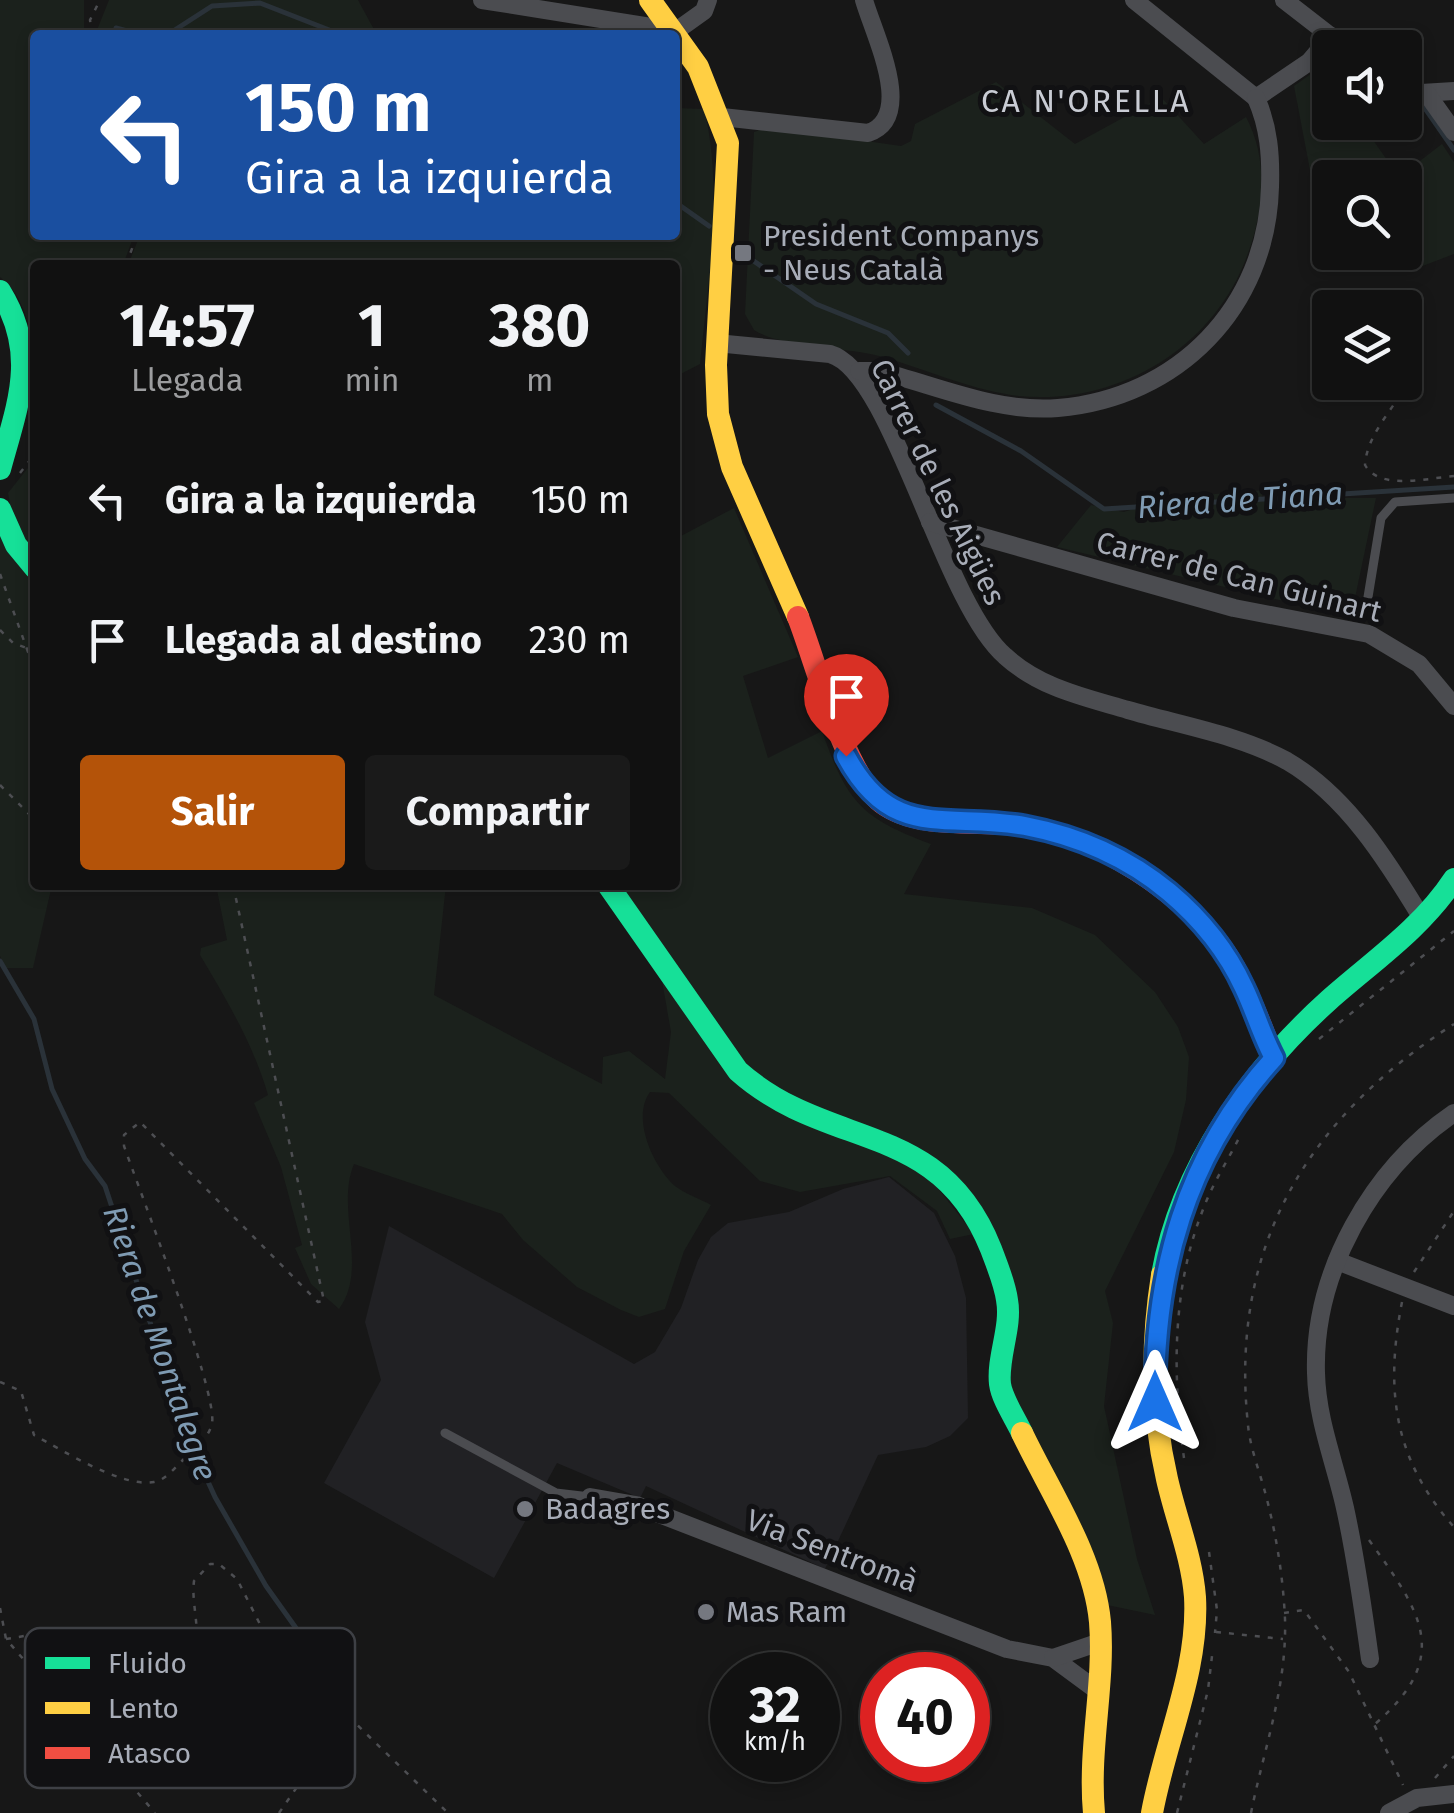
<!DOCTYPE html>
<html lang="es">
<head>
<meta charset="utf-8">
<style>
	body { margin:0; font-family:"Fira Sans",sans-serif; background:#1a1a1a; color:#f1f3f6; height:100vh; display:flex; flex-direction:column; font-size:38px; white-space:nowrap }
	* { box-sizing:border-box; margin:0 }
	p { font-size:32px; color:#9c9d9f }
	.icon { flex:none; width:55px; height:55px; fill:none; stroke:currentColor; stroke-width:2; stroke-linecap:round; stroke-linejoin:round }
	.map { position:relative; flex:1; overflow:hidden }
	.details { position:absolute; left:30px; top:260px; width:650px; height:630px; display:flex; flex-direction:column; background:#111; border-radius:10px; box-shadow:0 5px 15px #0003,0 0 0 2px #303131 }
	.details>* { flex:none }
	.banner { position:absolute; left:30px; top:30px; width:650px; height:210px; border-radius:10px; box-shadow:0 5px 15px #0003,0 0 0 2px #303131; background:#1a4fa0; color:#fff; overflow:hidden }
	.tools { position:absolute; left:1312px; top:30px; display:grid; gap:20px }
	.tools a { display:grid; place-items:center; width:110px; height:110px; border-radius:10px; background:#111; box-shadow:0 5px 15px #0003,0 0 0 2px #303131; font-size:50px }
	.speed { position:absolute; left:710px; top:1652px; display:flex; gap:20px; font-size:50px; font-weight:700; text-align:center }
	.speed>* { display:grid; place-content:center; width:130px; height:130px; border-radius:50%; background:#111; box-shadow:0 5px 15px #0003,0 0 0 2px #303131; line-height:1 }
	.speed small { font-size:25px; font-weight:400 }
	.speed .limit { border:15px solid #d22; background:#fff; color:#111 }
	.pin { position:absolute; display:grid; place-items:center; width:85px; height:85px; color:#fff; margin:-102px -42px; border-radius:50% 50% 50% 0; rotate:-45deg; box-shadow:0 0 10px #0007 }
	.pin .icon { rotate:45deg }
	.me { position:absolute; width:110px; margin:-55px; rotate:0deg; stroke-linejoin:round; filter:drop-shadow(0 0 8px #0008) }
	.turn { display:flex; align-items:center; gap:35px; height:210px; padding:0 50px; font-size:45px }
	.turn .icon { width:130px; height:130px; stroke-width:2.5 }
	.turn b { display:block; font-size:70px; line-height:85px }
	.eta { display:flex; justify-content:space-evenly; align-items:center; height:170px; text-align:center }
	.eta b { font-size:60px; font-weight:700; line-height:70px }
	.action { display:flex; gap:20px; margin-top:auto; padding:20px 50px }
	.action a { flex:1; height:115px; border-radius:10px; background:#b45309; color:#fff; font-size:40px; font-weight:700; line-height:115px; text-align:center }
	.action a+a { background:#1a1a1a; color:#f1f3f6 }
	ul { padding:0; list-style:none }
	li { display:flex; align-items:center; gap:30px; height:140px; padding:0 50px }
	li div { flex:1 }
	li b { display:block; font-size:38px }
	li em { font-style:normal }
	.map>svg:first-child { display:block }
	.built { fill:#212124 }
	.green { fill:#1b211c }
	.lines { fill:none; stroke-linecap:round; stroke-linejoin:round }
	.stream { stroke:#2a3239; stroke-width:5 }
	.path { stroke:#4d4e52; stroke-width:2.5; stroke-dasharray:5 8; stroke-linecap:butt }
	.lane { stroke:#4b4c50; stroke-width:9 }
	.street { stroke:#4b4c50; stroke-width:18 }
	.fast { stroke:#16e098; stroke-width:22 }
	.slow { stroke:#ffcf43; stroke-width:22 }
	.jam { stroke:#f24e42; stroke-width:22 }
	.route-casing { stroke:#114b97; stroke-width:25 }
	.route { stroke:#1a73e8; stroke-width:18 }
	.poi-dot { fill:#757880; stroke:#111113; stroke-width:4 }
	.labels { text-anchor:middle; stroke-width:10; stroke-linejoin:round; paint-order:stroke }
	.poi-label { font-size:30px; fill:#a8adb8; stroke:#111113; text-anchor:start }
	.street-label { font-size:30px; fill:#a8adb8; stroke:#111113 }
	.neighbourhood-label { font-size:32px; letter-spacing:2.5px; fill:#c9ccd4; stroke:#111113 }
	.water-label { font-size:32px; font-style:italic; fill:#7f9bb3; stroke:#111113 }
	.key { fill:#111113; stroke:#3e4045; stroke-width:2.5 }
	.key-label { font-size:28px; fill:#a8adb8 }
</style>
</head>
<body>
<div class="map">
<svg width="1454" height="1813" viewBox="0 0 1454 1813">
	<rect width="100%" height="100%" fill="#171717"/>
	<path class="built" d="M889,1177l45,36 21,43 11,42 2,120 -18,18 -24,11 -48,8 -53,114 -179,-83 -6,12 -83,-35 -63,115 -170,-95 57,-103 -16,-58 24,-96 245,138 21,-12 26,-44 17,-48 13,-23 17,-14 61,-11 54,-23z"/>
	<g class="green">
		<path d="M0,0h84v35h-49v200h99l-11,30h-88v91c-6,-30 -10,-59 -35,-79z"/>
		<path d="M109,0h249l19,35h-282z"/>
		<path d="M1318,69l12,14v39l31,1 38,54 43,-33 12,18v92l-34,13 -16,-9 1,-80h-75v20l-13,9 -23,-121z"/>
		<path d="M996,82l79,62 86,-47 43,47 42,-27c23,43 18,94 1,139 -35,96 -137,153 -236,139 -45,-7 -88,-27 -132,-39 -34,-9 -97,-8 -125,-26l-9,-16 9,-182 15,-5 132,19 10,-5 4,-17z"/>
		<path d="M675,108l29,1c20,80 4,173 -4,255l-25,13v-112h-547l12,-30h535z"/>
		<path d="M35,459v96l-22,-34 -5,-28z"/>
		<path d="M1265,490l-4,8h115l-25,119 -294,-70 34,-42 33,7 41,-14z"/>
		<path d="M734,508l64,149 -55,19 25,82 54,-27c25,71 39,87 109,113l-27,50 128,14 63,27 60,57 23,35 11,30 -3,43 -12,52 -69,139 8,32 -9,83 33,153 18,56 -48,-10 -34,-95 -63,-121 4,-82 -49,-116 -120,-69 -71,-33 -24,-19 -131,-185h56v-352l4,4z"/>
		<path d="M0,533l35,51v301h17l-19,83h-28l-5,-12z"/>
		<path d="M216,885h230l-12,110 168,89 1,-27 26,-6 36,28 6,-47 -10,-57 58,87 210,115 45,57 -24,5 -13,-28 -47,-35 -90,16 -40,-11 -91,-88 -19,-1c-19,26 3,74 25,94 10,8 26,13 36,19l-27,46 -19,58 -26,8 -18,-7 -44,-23 -54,-47 -21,-26 -148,-50c-19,45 15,104 -15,145l-28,-25 -16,-36 7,-3 -21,-78 -27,-64 14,-8c-15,-51 -40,-93 -68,-140l1,-7 26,-8z"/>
	</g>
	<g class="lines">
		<g class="stream">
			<path d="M116,28l26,7"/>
			<path d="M167,35l45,-29 48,-3 82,32"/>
			<path d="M1422,104l32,46"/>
			<path d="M675,202l34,24"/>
			<path d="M745,255l71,49 72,29 20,20"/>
			<path d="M936,405l85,46 83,58 350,-22"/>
			<path d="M0,961l34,58 18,70 33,70 20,27 84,254 26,57 51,89 87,122"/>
		</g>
		<g class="path">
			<path d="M92,35l-2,-15 10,-20"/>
			<path d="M126,265l11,-30"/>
			<path d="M1405,325l9,7c16,53 -46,85 -49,133 15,26 63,13 89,11"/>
			<path d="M20,473l15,-19"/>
			<path d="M0,574l28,78 7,3"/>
			<path d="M0,630l13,13 22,8"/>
			<path d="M0,785l35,35"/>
			<path d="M1319,1039l135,-108"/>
			<path d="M1414,1272l40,-61"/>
			<path d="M1402,1302c-17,87 -9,157 52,225"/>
			<path d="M0,1382l21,9 13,44c28,15 88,53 120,47 12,-2 21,-15 30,-23 11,-10 25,-21 28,-36 6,-30 -73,-234 -88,-277v-11l16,-13 178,180 6,-1 -91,-416"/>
			<path d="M1184,1458c-12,-84 -12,-172 20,-251 9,-24 24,-47 35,-69"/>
			<path d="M1369,1540c51,71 85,116 6,184"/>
			<path d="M1209,1552l8,58 -2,23"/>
			<path d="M0,1608l6,31 149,174"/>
			<path d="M1284,1613l20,-3 45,62 54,113"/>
			<path d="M1216,1632l67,7"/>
			<path d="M6,1639l61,-10c20,15 16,42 35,58 32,28 81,-1 92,-37 7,-23 -3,-46 0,-69l16,-17h9l18,15 31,61 77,84"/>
			<path d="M1435,1778l19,-22"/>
			<path d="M279,1813l54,-78 17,-17 98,95"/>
			<path d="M1177,1813l31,-123 4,-34"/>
			<path d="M1251,1813c13,-65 36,-126 34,-194 -2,-44 -9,-86 -20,-127 -6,-22 -15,-45 -17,-67 -19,-178 59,-307 206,-401"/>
		</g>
		<g class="lane">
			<path d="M1368,597l13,-79 14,-16 59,-4"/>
			<path d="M445,1433l111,60 34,4"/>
		</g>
		<g class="street">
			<path d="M482,0l194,31 28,-20 4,-11"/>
			<path d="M1134,0l122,98 53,-36 22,-26"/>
			<path d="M1284,0l62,48"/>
			<path d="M1405,94l49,-3"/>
			<path d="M1427,94l27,38"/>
			<path d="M722,117l146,16c48,-16 6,-98 -4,-133"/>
			<path d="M716,343l114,11c62,17 112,247 175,302 35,32 79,41 123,54 51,15 112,25 159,51 60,35 101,101 136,159"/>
			<path d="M859,371h20c59,15 118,42 179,37 120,-10 209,-101 212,-221 1,-31 -1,-60 -14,-89"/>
			<path d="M930,522l304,86 135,26 50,30 35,42"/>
			<path d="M1337,1261l117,45"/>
			<path d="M590,1497l46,8 371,144 46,9 42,31"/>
			<path d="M1053,1658l47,-16"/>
			<path d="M1370,1659c-7,-51 -14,-101 -25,-151 -10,-45 -28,-88 -29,-135 -3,-101 56,-204 138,-260"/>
			<path d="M1389,1813l28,-15 37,-4"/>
		</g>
		<g class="fast">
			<path d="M0,291c39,63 18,112 0,178"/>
			<path d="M0,509l16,36 19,23"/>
			<path d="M608,885l130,186c91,81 201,47 253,178 6,16 14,35 16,51 5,27 -10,57 -7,84 2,15 15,34 22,49"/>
			<path d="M1162,1275c19,-107 87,-203 167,-275 44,-39 92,-71 125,-121"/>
		</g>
		<g class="slow">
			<path d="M650,0l48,67 30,76 -12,222 2,49 14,53 66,150"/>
			<path d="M1022,1433c28,59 72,123 78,189 5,62 -12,126 -6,191"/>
			<path d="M1152,1813c13,-72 47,-142 43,-216 -3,-40 -19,-78 -28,-118 -16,-68 -16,-135 -5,-204"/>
		</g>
		<path class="jam" d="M798,617c18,46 47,158 84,186 35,26 93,17 134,22 73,8 149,55 196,110 30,35 45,82 62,123"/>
	</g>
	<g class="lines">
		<g class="route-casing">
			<path id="route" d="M846,756c46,86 100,56 179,70 53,10 103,32 144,66 31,26 58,59 75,96 11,23 18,48 30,70 -89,98 -120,214 -119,344"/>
		</g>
		<use href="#route" class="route"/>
	</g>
	<g class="poi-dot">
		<rect x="733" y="243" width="20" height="20" rx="5"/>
		<circle cx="525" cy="1509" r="10"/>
		<circle cx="706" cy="1612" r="10"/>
	</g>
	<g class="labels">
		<g class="poi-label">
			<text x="763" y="246">President Companys<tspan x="763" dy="34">- Neus Català</tspan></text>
			<text x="545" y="1519">Badagres</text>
			<text x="726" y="1622">Mas Ram</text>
		</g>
		<g class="street-label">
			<text transform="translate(938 482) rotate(64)" y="10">Carrer de les Aigües</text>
			<text transform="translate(1239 577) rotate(14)" y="10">Carrer de Can Guinart</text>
			<text transform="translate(832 1551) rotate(21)" y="10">Via Sentromà</text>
		</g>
		<g class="neighbourhood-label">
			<text x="1086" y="112">CA N'ORELLA</text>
		</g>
		<g class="water-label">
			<text transform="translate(1240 500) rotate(-4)" y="11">Riera de Tiana</text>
			<text transform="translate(160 1343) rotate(71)" y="11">Riera de Montalegre</text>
		</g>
	</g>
	<rect x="25" y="1628" width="330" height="160" rx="15" class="key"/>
	<rect x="45" y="1657" width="45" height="12" fill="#16e098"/>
	<rect x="45" y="1702" width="45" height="12" fill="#ffcf43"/>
	<rect x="45" y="1747" width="45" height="12" fill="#f24e42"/>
	<g class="key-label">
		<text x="108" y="1673">Fluido</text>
		<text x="108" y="1718">Lento</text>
		<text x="108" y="1763">Atasco</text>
	</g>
</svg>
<div class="tools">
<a><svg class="icon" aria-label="sound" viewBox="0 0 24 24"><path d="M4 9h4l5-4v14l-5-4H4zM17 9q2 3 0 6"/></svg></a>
<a><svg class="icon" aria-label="search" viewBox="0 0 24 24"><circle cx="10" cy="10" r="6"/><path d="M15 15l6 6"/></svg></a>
<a><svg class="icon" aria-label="layers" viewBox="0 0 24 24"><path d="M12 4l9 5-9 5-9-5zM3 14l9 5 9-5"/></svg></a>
</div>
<div class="speed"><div>32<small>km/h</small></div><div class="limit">40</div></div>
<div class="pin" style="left:846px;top:756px;background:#d93025"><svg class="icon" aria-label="arrive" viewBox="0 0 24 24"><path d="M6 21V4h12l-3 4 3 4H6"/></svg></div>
<svg class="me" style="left:1155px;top:1402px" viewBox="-20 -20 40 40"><path d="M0-17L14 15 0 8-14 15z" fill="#1a73e8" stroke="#fff" stroke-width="4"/></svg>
<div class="banner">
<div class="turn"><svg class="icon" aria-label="left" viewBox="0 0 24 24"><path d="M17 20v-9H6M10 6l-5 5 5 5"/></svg><div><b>150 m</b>Gira a la izquierda</div></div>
</div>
<section class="details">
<div class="eta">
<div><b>14:57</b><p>Llegada</p></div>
<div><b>1</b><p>min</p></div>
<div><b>380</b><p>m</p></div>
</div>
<ul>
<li><svg class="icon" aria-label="left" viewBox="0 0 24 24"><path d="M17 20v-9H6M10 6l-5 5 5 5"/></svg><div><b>Gira a la izquierda</b></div><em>150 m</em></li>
<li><svg class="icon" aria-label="arrive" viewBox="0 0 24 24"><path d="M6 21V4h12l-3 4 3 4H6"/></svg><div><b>Llegada al destino</b></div><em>230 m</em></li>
</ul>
<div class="action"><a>Salir</a><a>Compartir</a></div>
</section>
</div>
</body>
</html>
